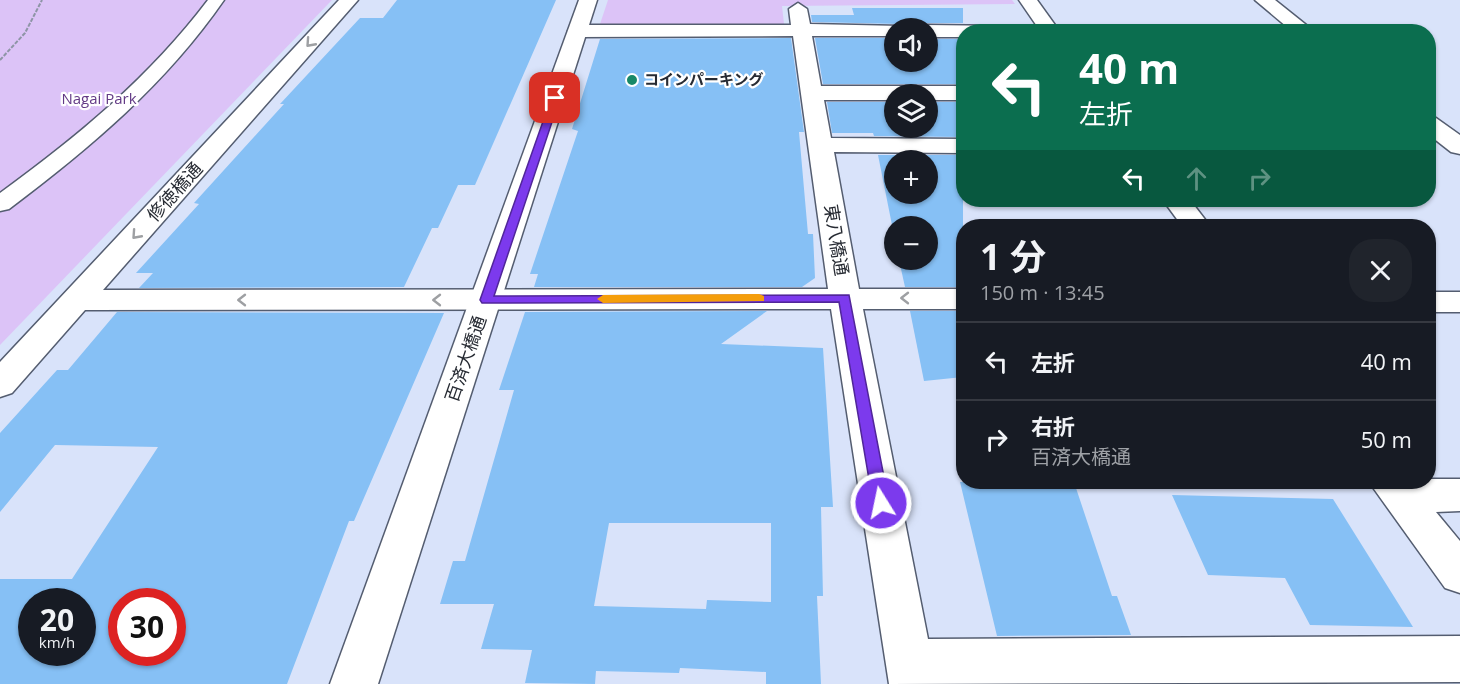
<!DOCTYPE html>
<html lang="ja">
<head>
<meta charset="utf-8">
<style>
	body { margin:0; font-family:"Open Sans","Noto Sans JP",sans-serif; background:#20242c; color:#f1f3f6; height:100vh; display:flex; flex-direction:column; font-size:22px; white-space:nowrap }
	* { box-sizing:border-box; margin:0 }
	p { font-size:20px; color:#9ea1a6 }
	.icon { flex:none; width:33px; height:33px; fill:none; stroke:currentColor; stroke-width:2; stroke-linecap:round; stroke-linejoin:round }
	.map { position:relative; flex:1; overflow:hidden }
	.panel { position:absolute; left:956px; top:219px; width:480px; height:270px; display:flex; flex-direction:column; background:#171b24; border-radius:24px; box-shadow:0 2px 4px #0004 }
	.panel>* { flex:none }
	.guide { position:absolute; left:956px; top:24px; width:480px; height:183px; border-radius:24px; box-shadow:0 2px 4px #0004; background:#0b6e4f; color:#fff; overflow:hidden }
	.controls { position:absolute; left:884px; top:18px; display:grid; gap:12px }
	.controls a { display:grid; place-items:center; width:54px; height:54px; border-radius:50%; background:#171b24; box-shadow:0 2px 4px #0004; font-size:30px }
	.speed { position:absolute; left:18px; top:588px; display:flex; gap:12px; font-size:30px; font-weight:700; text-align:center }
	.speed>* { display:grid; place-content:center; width:78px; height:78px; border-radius:50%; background:#171b24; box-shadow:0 2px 4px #0004; line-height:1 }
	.speed small { font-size:15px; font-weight:400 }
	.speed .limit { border:9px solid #d22; background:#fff; color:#111 }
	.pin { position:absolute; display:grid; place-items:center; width:51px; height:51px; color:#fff; margin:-26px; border-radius:12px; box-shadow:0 3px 9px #0006 }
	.me { position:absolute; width:66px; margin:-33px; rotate:350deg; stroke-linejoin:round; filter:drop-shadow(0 0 4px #0008) }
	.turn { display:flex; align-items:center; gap:21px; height:126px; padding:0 24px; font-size:27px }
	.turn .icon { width:78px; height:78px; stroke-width:2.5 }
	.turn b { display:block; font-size:42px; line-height:51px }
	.lanes { display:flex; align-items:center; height:57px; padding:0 24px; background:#0003; justify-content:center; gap:30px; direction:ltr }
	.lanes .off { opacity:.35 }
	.round { display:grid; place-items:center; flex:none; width:63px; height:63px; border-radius:24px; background:#20242c }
	.head { display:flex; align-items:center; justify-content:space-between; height:102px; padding:0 24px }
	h1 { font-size:36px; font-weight:700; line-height:45px }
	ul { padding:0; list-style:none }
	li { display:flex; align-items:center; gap:18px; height:78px; padding:0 24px; border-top:2px solid #363941 }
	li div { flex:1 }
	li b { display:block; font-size:22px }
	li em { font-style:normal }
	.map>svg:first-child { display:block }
	.green { fill:#dcc3f7 }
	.building { fill:#86c0f5; fill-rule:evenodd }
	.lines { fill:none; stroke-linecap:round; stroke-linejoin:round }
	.pedestrian-casing { stroke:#545d70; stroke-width:3 }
	.minor-casing { stroke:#545d70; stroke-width:3 }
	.tertiary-casing { stroke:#545d70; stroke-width:3 }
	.path { stroke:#8e95a6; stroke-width:2; stroke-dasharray:4 1.5; stroke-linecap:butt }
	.pedestrian { fill:#fff; fill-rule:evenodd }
	.minor { fill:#fff; fill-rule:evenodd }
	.tertiary { fill:#fff; fill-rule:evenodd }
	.oneway { stroke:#9ea0a3 }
	.route { fill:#7c3aed; stroke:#51269a; stroke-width:1.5 }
	.slow { fill:#f59e0b }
	.poi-dot { fill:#188867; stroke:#fff; stroke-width:2 }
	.labels { text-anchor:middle; stroke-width:4.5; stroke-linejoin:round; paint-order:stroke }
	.far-poi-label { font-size:15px; font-weight:bold; fill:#272b33; stroke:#fff; text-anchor:start }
	.far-park-label { font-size:15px; fill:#623985; stroke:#fff }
	.street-label { font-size:18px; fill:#272b33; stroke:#fff }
</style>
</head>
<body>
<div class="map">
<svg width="1460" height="684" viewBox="0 0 1460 684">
	<rect width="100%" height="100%" fill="#d9e3fa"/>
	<g class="green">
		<path d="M0,0h332l-332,345z"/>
		<path d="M608,0h404l3,4 -233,2 2,18h-184z"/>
	</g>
	<g class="building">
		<path d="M397,0h159l-81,185h-17l-20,43h-6l-28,59 -265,1 14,-15h-17l63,-69 -5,-1 90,-99h-4l80,-86h23z"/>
		<path d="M852,8h111v15h-36l-10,5h-12l-4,-4 -89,-2 -1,-7h43z"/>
		<path d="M791,38l13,94h-5l9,102h5l2,44 -13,9h-268l4,-13h-8l48,-143 -6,-2 28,-90z"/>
		<path d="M815,38h79v24h33v-23h36v45h-140z"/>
		<path d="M827,102h67v26h33v-26h36v35l-89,-1 -1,-3h-41z"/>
		<path d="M878,155h85v132h-58l-6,-27h28v-34h-33v9zM894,160h33v34h-33z"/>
		<path d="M767,311l-46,33 102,4 10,159h-12l2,89h-6l4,88h-55v-12l-86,-4 -1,5 -83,-2 -1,13 -70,-1 7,-33 -51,-1 13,-45h-54l13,-43h12l49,-171h-15l26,-78zM609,523h162v79l-64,-2 -1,9 -112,-3z"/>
		<path d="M910,311h53v66l-39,4z"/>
		<path d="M117,312l327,1 -90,208h-5l-62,163h-287v-105h72l86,-132 -103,-2 -55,67v-79l57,-63h11zM32,602h50v50h-50zM122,602h50v50h-50z"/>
		<path d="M960,482h114l38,114h5l14,39 -134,1z"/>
		<path d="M1172,495l161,4 80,128 -103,-2 -25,-47 -77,-3z"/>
	</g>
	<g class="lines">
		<g class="pedestrian-casing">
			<path id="pedestrian" d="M208,0h16c-58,84 -134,148 -215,209l-9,2v-18c77,-56 150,-116 208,-193z"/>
		</g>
		<g class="minor-casing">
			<g id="minor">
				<path d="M339,0h19l-255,290 725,-1 -35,-253 -215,1 -10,-6 10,-6h213l-2,-16 9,-6 9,6 3,15 91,2 2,2h-9v8h-82l9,50h142v14h-36v-6h-33v6h-70l7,38 132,1v14l-129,-1 25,137h104v20h-100l65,330 532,-3v46l-571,2 -58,-375 -746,1 -73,83 -12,4v-35z"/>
				<path d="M1019,0h18l23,32h-19z"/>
				<path d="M1255,0h20l40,32h-22z"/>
				<path d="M927,25l81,1 9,6h-54v5h-36v-9h-8z"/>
				<path d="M1428,116l8,2 24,17v19l-9,-2 -23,-18z"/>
				<path d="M1163,200h27l20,26h-28z"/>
				<rect x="1428" y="292" width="32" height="20"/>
				<path d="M1428,479h32v32l-24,1 24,29v52l-15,-5 -76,-106h59z"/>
			</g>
		</g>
		<g class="tertiary-casing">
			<path id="tertiary" d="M579,0h18l-219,684h-48z"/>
		</g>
		<path class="path" d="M0,60l25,-27 17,-33"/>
		<use href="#pedestrian" class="pedestrian"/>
		<use href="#minor" class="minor"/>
		<use href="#tertiary" class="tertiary"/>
	</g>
	<defs><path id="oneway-chevron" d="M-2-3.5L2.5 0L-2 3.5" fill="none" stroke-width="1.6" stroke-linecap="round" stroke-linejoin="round" transform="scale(1.5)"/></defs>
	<g class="oneway">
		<use href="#oneway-chevron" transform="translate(310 43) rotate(132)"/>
		<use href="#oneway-chevron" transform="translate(136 235) rotate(132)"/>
		<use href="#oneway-chevron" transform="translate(905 298) rotate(-180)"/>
		<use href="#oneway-chevron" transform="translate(242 300) rotate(180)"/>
		<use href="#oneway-chevron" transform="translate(437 300) rotate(180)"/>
	</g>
	<path class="route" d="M552,96l8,2 -66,198 355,-1 40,208 -2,5h-12l-2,-5 -34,-201 -357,1 -2,-3z"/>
	<path class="slow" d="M759,294l5,2v5l-161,2 -6,-4 6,-4z"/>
	<circle class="poi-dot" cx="632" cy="80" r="6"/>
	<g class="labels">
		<g class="far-poi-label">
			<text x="644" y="85">コインパーキング</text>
		</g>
		<g class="far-park-label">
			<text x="99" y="104">Nagai Park</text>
		</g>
		<g class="street-label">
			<text transform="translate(175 192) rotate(-48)" y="6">修徳橋通</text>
			<text transform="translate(836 240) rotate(81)" y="6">東八橋通</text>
			<text transform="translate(466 359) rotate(-71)" y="6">百済大橋通</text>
		</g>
	</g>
</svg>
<div class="controls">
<a><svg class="icon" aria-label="sound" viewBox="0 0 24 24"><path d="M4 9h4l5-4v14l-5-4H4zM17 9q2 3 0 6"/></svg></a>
<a><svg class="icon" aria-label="layers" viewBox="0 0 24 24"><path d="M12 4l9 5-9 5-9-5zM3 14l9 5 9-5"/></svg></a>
<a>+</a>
<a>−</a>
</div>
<div class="speed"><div>20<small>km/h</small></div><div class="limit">30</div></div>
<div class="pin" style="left:555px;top:98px;background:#d93025"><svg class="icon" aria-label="arrive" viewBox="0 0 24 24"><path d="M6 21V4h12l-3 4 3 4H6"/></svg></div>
<svg class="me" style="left:881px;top:503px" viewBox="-20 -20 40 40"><circle r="17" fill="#7c3aed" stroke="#fff" stroke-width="3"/><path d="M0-11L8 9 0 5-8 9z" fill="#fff"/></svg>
<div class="guide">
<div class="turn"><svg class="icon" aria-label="left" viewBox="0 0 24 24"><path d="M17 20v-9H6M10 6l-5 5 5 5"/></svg><div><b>40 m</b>左折</div></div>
<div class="lanes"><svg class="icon" aria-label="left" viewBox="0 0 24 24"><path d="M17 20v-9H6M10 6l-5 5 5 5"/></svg><svg class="icon off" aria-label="ahead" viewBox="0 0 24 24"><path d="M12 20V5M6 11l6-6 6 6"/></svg><svg class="icon off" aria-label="right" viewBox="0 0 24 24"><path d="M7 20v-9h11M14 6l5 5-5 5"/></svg></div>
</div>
<section class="panel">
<div class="head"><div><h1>1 分</h1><p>150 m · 13:45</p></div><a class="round"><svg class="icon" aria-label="close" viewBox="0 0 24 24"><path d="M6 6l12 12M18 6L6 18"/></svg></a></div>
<ul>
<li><svg class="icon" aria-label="left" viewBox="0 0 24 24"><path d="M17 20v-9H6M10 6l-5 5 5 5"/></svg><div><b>左折</b></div><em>40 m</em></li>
<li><svg class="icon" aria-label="right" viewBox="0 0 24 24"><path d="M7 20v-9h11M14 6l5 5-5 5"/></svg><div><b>右折</b><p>百済大橋通</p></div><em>50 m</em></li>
</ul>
</section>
</div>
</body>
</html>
